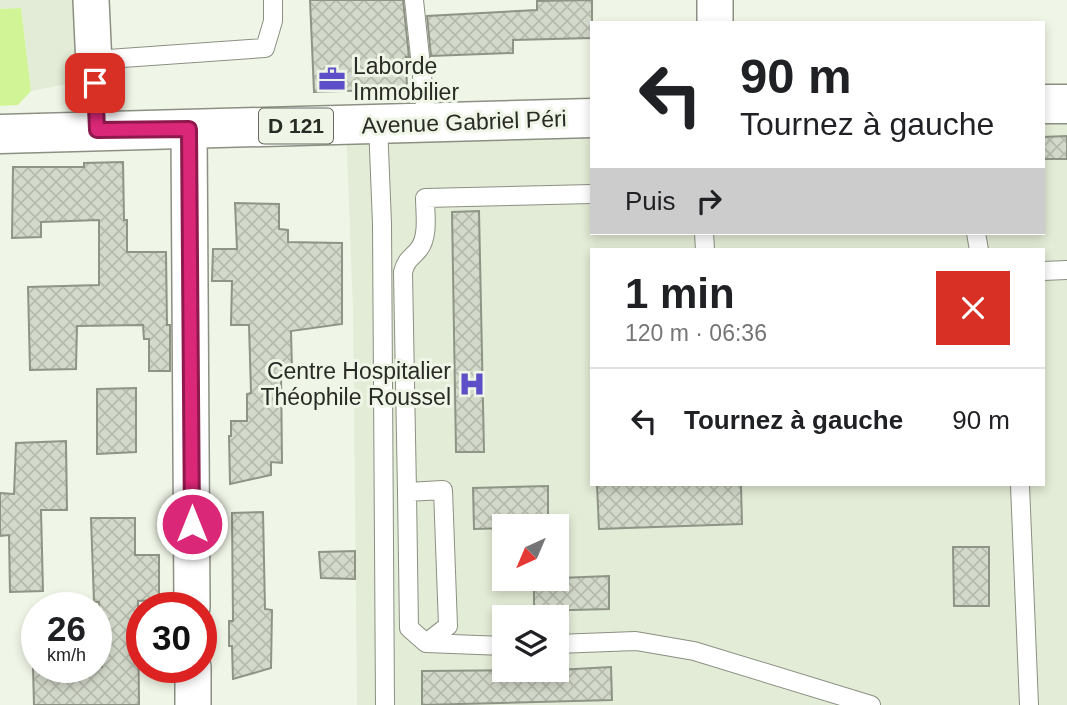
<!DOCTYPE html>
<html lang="fr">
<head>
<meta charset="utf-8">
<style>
	body { margin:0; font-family:Arial,sans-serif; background:#f2f2f2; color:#202124; height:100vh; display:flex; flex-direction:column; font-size:26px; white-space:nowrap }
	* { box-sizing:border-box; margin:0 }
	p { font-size:23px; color:#757577 }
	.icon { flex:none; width:38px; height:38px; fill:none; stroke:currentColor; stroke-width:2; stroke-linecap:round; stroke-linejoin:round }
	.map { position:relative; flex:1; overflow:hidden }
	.sheet { position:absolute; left:590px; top:248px; width:455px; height:238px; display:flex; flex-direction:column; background:#fff; border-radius:0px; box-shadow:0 4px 10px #0003 }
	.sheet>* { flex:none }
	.hud { position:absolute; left:590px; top:21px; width:455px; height:214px; border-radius:0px; box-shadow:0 4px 10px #0003; background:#fff; color:#202124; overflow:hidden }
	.needle { width:46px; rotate:224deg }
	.buttons { position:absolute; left:492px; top:514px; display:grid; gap:14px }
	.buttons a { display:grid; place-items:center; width:77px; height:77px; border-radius:0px; background:#fff; box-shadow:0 4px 10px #0003; font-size:35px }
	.speed { position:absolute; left:21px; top:592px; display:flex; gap:14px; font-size:35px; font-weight:700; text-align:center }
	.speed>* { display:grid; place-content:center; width:91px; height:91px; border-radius:50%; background:#fff; box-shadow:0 4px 10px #0003; line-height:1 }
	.speed small { font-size:18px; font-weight:400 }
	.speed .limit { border:10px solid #d22; background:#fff; color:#111 }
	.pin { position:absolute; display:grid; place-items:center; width:60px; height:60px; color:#fff; margin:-30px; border-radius:14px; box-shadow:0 4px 10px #0006 }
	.me { position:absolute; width:77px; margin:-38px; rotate:0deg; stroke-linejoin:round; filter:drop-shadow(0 0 5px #0008) }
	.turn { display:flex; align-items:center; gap:24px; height:147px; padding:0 35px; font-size:32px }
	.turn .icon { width:91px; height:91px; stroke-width:2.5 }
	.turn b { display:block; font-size:49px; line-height:60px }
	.then { display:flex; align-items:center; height:66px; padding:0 35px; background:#0003; gap:14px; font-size:26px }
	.round { display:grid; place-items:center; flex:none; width:74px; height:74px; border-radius:0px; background:#f2f2f2 }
	.headline { display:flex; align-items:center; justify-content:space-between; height:119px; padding:0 35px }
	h1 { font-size:42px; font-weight:700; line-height:52px }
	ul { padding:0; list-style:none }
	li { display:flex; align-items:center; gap:21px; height:105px; padding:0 35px; border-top:2px solid #e0e0e0 }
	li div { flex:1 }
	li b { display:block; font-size:26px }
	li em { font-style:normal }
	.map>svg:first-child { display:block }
	.built { fill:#e3ecd6; fill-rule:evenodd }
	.park { fill:#d1f596 }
	.building { fill:url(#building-cross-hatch); stroke:#8e9486; stroke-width:2 }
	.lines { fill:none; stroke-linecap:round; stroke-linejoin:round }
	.service-casing { stroke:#8b9083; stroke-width:20 }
	.minor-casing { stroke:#8b9083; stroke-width:38 }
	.primary-casing { stroke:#8b9083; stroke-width:41 }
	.service { stroke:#fff; stroke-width:18 }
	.minor { stroke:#fff; stroke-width:35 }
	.primary { stroke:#fff; stroke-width:38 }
	.route-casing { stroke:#8e194d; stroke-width:18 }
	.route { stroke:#db2777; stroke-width:12 }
	.labels { text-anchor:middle; stroke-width:6; stroke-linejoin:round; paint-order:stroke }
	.shield { fill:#f0f6e7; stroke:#65685f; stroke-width:2 }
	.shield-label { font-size:21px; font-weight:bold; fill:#292b25 }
	.poi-label { font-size:23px; fill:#292b25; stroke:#f0f6e7; text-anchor:start }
	.street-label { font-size:23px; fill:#292b25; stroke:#f0f6e7 }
</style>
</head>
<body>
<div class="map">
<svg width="1067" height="705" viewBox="0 0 1067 705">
	<defs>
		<pattern id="building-cross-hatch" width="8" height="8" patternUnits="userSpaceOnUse" patternTransform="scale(1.75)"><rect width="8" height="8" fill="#d4dacb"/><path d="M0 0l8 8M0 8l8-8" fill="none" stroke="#b6bbae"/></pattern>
	</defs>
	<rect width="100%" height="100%" fill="#f0f6e7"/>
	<g class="built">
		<path d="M0,0h74l3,82 -46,9 -10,-83 -21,1z"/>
		<path d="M1043,105h24v600h-710l-4,-394 -7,-186 245,-6 1,114h451zM592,250h451v235h-451zM504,527h52v52h-52zM504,618h52v52h-52z"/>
	</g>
	<path class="park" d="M21,8l10,83 -13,14 -18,1v-97z"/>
	<g class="building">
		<path d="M310,0h93l6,57h-3l1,32 -93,3z"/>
		<path d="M592,0v38l-79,2v13l-82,3 -4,-40 110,-6v-9z"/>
		<path d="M1067,136v23h-24v-22z"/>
		<path d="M123,162l1,58h3v32h39l1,73h3v46h-21v-32h-5l-1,-14 -66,1 -1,43 -46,1 -2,-83 71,-2v-65l-58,2v15l-29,1 1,-71h71v-4z"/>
		<path d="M235,203l44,1v25l9,1v12l54,1v81l-51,7 1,38h-11l1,94 -11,-1v13l-41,9 -1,-48h2v-15h16v-27l4,-1 -2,-68h-18l1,-44h-20l1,-32h24z"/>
		<path d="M479,211l5,241h-28l-4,-240z"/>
		<path d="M136,388v64l-39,2v-65z"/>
		<path d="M66,441l1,69h-26l2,81 -33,1 -1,-57 -9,1v-43l14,1 2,-51z"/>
		<path d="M597,485h144l1,39 -143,5z"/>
		<path d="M548,486v41l-74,2 -1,-41z"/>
		<path d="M263,512l2,97 7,1 -1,58 -38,11 -1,-33h-3v-25h4l-1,-108z"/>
		<path d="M91,518h44v37h24v45l-21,1 1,104h-105l-1,-38h69l-3,-65h-5z"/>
		<path d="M953,547h36v59h-35z"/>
		<path d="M355,551v28l-34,-1 -2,-26z"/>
		<path d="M609,576v33l-75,2v-32z"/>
		<path d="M611,667l1,33 -190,5v-34l134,-1z"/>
	</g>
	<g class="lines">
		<g class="service-casing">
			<g id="service">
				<path d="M414,0l13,123"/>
				<path d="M94,60l171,-12 8,-27v-21"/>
				<path d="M378,124l4,100 3,481"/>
				<path d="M704,233l1,17"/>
				<path d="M976,233l3,17"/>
				<path d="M1043,271l24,-1"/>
				<path d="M1020,485l9,220"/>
				<path d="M407,492l-4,-220c4,-14 8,-13 16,-23 10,-13 6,-36 6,-51l167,-4"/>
				<path d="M426,643l22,-17 -5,-136 -36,2 2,136 17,15 78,3"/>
				<path d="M556,644l80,-3 58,10 177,54"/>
			</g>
		</g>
		<g class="minor-casing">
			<g id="minor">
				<path d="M91,0l6,130"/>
				<path d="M715,0v23"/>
				<path d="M189,129l3,478"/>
				<path d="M193,667v38"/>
			</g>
		</g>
		<g class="primary-casing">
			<g id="primary">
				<path d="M1043,104h24"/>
				<path d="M0,134l592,-16"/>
			</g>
		</g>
		<use href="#service" class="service"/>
		<use href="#minor" class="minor"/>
		<use href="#primary" class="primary"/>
	</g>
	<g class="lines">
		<g class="route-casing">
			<path id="route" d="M95,83l2,47 92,-1 3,395"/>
		</g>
		<use href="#route" class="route"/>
	</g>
	<defs>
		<g id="office-bare" transform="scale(2.1)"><path d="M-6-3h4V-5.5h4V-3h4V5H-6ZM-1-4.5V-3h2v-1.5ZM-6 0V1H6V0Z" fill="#5c4fc7" stroke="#f0f6e7" stroke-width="2.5" paint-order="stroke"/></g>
		<g id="hospital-bare" transform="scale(2.1)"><path d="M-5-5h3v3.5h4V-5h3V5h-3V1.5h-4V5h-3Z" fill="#5c4fc7" stroke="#f0f6e7" stroke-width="2.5" paint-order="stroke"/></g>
	</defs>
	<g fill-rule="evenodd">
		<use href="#office-bare" x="332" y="79"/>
		<use href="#hospital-bare" x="472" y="384"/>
	</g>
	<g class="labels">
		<rect class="shield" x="259" y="108.5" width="74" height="35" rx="5"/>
		<g class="shield-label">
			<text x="296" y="133">D 121</text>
		</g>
		<g class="poi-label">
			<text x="353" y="74">Laborde<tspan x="353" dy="26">Immobilier</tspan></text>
			<text x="451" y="379" text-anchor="end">Centre Hospitalier<tspan x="451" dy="26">Théophile Roussel</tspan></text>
		</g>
		<g class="street-label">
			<text transform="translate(464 122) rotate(-2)" y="8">Avenue Gabriel Péri</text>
		</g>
	</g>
</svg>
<div class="buttons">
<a><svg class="needle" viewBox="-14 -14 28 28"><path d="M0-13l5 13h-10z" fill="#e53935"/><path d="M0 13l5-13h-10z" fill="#757577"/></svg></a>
<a><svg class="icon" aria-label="layers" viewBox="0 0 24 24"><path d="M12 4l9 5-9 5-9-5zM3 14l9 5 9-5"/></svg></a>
</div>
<div class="speed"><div>26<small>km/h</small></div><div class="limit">30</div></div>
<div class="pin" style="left:95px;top:83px;background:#d93025"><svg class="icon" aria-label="arrive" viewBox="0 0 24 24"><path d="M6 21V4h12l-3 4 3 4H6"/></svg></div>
<svg class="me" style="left:192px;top:524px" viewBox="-20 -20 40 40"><circle r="17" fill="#db2777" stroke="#fff" stroke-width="3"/><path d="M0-11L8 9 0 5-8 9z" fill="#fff"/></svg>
<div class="hud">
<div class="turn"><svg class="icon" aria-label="left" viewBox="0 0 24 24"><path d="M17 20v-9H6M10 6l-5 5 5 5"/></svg><div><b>90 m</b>Tournez à gauche</div></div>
<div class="then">Puis<svg class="icon" aria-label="right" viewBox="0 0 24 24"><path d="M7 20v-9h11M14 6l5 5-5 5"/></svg></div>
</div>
<section class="sheet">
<div class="headline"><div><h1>1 min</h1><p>120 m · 06:36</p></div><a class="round" style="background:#d93025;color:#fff"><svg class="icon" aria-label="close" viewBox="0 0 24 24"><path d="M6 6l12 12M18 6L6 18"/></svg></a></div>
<ul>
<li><svg class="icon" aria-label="left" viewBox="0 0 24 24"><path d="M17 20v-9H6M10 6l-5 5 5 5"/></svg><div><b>Tournez à gauche</b></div><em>90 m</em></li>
</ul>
</section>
</div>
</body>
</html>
